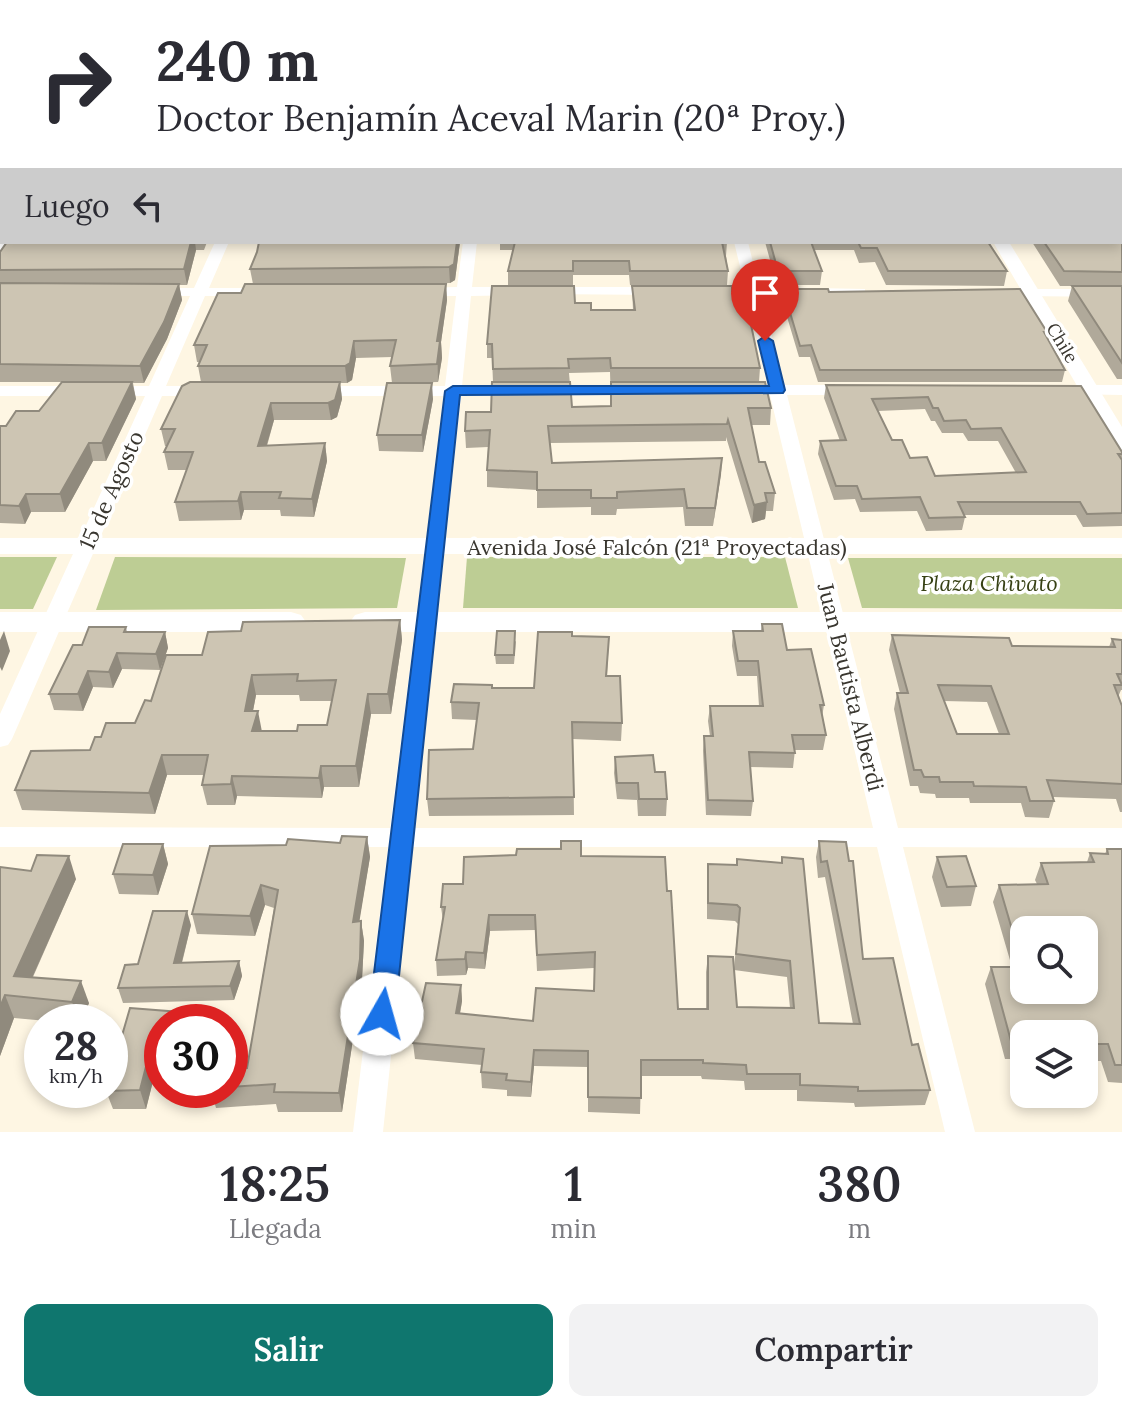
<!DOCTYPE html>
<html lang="es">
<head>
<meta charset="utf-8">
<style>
	body { margin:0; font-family:Lora,serif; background:#f2f2f3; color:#2b2b33; height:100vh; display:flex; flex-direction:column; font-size:30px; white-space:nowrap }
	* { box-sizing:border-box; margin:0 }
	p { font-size:26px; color:#7c7c81 }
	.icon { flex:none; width:44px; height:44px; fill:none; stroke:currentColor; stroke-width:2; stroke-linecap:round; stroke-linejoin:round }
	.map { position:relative; height:1132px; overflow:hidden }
	.details { display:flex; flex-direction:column; background:#fff; flex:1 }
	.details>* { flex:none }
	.hud { position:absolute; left:0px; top:0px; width:1122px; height:244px; box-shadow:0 4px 12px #0003; background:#fff; color:#2b2b33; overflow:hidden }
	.controls { position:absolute; left:1010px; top:916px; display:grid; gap:16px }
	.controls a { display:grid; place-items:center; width:88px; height:88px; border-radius:16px; background:#fff; box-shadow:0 4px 12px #0003; font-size:40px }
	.speed { position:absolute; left:24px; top:1004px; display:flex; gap:16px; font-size:40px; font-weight:700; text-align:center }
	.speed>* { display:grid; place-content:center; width:104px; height:104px; border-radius:50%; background:#fff; box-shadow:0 4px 12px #0003; line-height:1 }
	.speed small { font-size:20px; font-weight:400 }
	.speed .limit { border:12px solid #d22; background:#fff; color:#111 }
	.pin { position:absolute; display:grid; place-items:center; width:68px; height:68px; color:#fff; margin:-82px -34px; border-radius:50% 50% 50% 0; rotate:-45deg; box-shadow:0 0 8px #0007 }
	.pin .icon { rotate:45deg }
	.me { position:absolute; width:88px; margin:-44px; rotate:7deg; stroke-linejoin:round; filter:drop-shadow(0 0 6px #0008) }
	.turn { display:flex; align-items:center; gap:28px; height:168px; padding:0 24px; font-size:36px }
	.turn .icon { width:104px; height:104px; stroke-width:2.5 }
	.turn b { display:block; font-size:56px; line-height:68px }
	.then { display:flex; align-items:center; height:76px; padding:0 24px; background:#0003; gap:16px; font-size:30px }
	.eta { display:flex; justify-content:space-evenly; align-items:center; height:136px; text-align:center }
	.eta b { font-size:48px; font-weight:600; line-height:56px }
	.primary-button { display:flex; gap:16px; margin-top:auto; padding:16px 24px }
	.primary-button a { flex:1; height:92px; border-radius:16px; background:#0f766e; color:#fff; font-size:32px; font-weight:600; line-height:92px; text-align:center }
	.primary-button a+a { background:#f2f2f3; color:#2b2b33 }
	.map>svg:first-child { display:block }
	.green { fill:#bdcd94 }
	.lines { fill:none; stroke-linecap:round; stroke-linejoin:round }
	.minor { fill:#fff; fill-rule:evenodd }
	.tertiary { fill:#fff; fill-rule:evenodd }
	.secondary { fill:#fff; fill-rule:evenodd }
	.wall { fill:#b0a99a; fill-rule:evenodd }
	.shaded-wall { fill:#908a7d }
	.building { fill:#cdc5b3; stroke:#908a7d; stroke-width:2; fill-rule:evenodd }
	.route { fill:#1a73e8; stroke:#114b97; stroke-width:2 }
	.labels { text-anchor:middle; stroke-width:7; stroke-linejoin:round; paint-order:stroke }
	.far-street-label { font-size:18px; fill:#39362f; stroke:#fff }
	.street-label { font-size:22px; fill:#39362f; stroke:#fff }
	.park-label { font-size:22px; font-style:italic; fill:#374115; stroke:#fff }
</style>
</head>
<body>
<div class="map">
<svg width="1122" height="1132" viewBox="0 0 1122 1132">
	<rect width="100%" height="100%" fill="#fef6e3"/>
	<g class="green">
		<path d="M0,557h57l-24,52h-33z"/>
		<path d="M115,557l291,1 -9,50 -301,2z"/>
		<path d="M467,557h318l13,51h-335z"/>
		<path d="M848,558h274v51l-260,-1z"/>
	</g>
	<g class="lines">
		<g class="minor">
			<rect x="1120" y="138" width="2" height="8"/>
			<path d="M215,242h14l-20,46h59l7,4 -7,4h-63l-39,90h40l8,5 -8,5h-44l-150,343 -4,6 -8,2v-33l145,-318h-145v-10h149l41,-90h-34l-7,-4 7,-4h38z"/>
			<path d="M463,242h14l-5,45h44l7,4 -7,4 -45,1 -9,90 176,-1 8,5 -8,5 -177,1 -46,432h458l-103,-433h-28l-8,-5 8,-5h26l-21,-89 -31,-1 -7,-4 7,-4h29l-11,-45h14l11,45 106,2v6l-5,1h-98l22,89h66l8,5 -8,5h-63l111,433h224v20l-219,-1 72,285h-30l-68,-285h-464l-30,285h-30l35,-285h-388v-20l390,1 54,-432h-130l-8,-5 8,-5h131l11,-90h-36l-7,-4 7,-4 37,-1z"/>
			<path d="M548,287h112l7,4 -7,4 -117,-1 -2,-3z"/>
			<path d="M1016,289h106v8l-111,-1v-6z"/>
			<path d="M1074,385h48v10l-54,-1 -2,-4 2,-4z"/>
		</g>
		<g class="tertiary">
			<path d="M1120,158h2v11l-2,-1z"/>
			<path d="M0,242l2,-1 24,1 -2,4 -24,6z"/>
			<path d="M993,242h16l113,185v23l-11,-6z"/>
		</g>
		<g class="secondary">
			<rect x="0" y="538" width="1122" height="16"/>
			<path d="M0,612h291l10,3 5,7 -5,7 -10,3h-291z"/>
			<path d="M365,612h757v20h-757l-10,-3 -5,-7 5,-7z"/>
		</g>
	</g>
	<g class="wall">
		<path d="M0,0h1122v132h-2v-130h-1118v224h-2v-73l2,-1v-13h-2z"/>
		<path d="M1122,165v214h-5l-49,-78 4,-15h2h-14l-28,-44h88z"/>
		<path d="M7,242h200l-3,8h-8l-9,35h-8l3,15 -15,39 -23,44h-11l3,16 -30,62h-13l-28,51h-34l-6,12 -25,-1v-97h6l33,-15 23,-29h-62v-130z"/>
		<path d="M259,242h201l-5,38 -5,3 -64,1h60l1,16 -6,42 1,16 -4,24 -45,1 40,16 -10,53 -44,-1 -2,-16 15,-52 -2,-17 2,-9 -36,1 -4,22 -5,3h-7l2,16 -5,18 -6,3h-57l-7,26 58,-3 2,18 -13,56 -33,-1 -1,-6h-36l-3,10 -62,1 -4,-19 12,-32h-19l-4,-18 3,-6h-2l-4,-17 40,-47 -3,-16 1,-4h-2l-3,-17 47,-52 12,-9 -3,-15 7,-17z"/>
		<path d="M500,242h227l-1,14 2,15 -1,14h-97l-1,-10h-56v10h-65v-14l5,-21h-13z"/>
		<path d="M765,242h223l19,29 -3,15 -118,-1 -11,-23 -16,1 -5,-13h-40l8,21 -2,14h-43z"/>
		<path d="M632,286l128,82 -1,14 12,26 -1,17h-19l8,37 16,31 -2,18h-7l-1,8 -13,4 -26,-86v4l-176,2 2,20 170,-5 -9,68h-28l-2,-19 -66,2 -1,6h-25v-8l-54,1v-18l-50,-3v-17l1,-23 -22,1 -1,-17 26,-19 2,-30 -1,-24h-5v-14l88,-41 16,7h42zM610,372l1,34 -39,1 -3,-34z"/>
		<path d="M783,289l46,3 218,40 -1,4 19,34 -3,12h-244l-8,-25h-11l-17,-57z"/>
		<path d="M826,385l255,1 41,66v74l-39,1 -7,-12h-112l1,2 -3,13 -36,1 -9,-20 -57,1 -5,-13 -21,1 -16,-46 2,-13h20l-16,-43zM925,409l6,12h4l7,12h21l5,8h30l18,32 -81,3 -25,-18 -18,-18 -14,-29z"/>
		<path d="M400,620l2,20 -11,74h-20l-12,73h-35l-2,11 -85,-2 -2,9h-28l-5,-20 2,-10h-37l-12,39 -133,-4 -7,-20 75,-40 11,-13 34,-14 16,-22 90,-70zM256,695h43l1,6h32l-5,24 -30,6h-36l-8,-20z"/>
		<path d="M762,624l25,26 37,55 -2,12 4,18 -3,15h-28l-2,18 -43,-1 3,34 -2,15 -45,-1 -3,-64 1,-15h6l-2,-15 2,-15h49l-2,-30h-20l-5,-30 1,-15h28z"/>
		<path d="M126,627l1,5h38l3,16 -8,22 -38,-1 -9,19 -20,-1 -10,24 -29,-1 -5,-16 33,-49z"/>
		<path d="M892,635l120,11 97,1 3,-8 10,1v50h-1l-3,7 4,9v106h-2l-4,-13 -63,-2 1,4 -5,17 -24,-1 -4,-14h-51l-1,-5h-33l-1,-4 -15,-1 -2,-7h-8l-16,-77 3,-16h3l-11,-43zM944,701l43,1 12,32h-42z"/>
		<path d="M572,636l37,1 -2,39 15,47 -1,18 -48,-2 1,76 -145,1 -2,-17 46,-50 4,-29 -25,-1 -1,-17 83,-14z"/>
		<path d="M516,641l-2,23h-18l-1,-9z"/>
		<path d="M615,757l40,15 12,27 -1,17h-28l-1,-16 -20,-1 -3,-26z"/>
		<path d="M367,837l3,20 -11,64h2l3,20 -2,38 -20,133h-64l-2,-8 -60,4 -5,-18h19v-21l17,-1 27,-160 -9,-3 -10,31 -58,-2 -5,-20 94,-69 54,-2z"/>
		<path d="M819,841l27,1 17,117 49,86 18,45 -5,15 -70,2 -1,-4 -57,-2v-11h-52l-1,-9 -42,-2 -1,-3h-60l-1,38 -52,-2v-45l-54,-1 -3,31 -24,-1v-6l-25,-2 -1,-16 1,-7 -67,-6 -2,-16 48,-58 1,16 -2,13 73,7 61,-30v-23l-57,3 -2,-41 -45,1 -5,38 -17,-1 -2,7 -29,1 -1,-16 7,-39 -2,-14 22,-23 118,-28 86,35 11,118h28v-37l2,-16 26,13 4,-45 -3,-3 -28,-2v-40l1,-15 28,1 45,-2 1,-6 37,166 34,1 -28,-147 -7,1 -2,-21zM734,970l53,7 3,31 -53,-1z"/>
		<path d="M163,844l5,20 -10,31 -39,-1 -6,-20z"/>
		<path d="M1107,849h15v234l-14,-1 -7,-21h-17v-27h-60v25h-19l-20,-75 6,-17h21l-19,-65 6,-17 38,-1 -2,-4 6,-17 46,-1 3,-9 15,1z"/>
		<path d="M937,857l39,29 -5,20 -30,1 -9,-30z"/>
		<path d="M0,867l76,12 -43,98 56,26 -8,19h-23l-44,-4 -14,38z"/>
		<path d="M191,925l-9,38 57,-2 3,15 -8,24 -111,3 -5,-15 20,-24z"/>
		<path d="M130,1008l32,14v44l-5,-1 -11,44h-33l-7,-18z"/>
	</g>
	<g class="shaded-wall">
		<rect x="0" y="211" width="2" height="15"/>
		<path d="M191,242h4l1,8 -9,35 -3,-16z"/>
		<path d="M457,242h3l-5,38 -5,3 -1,-16z"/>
		<path d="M179,284l3,16 -15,39 -23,44 -4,-17z"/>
		<path d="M446,284l1,16 -6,42 1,16 -4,24 -1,-41z"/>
		<path d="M354,341l2,17 -4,22 -5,3 -2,-17z"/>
		<path d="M132,382l4,17 -30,62 -4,-18z"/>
		<path d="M340,382l2,17 -5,18 -6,3 -3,-17z"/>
		<path d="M432,383l1,16 -10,53 -1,-17z"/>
		<path d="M271,403l3,17 -13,44 -3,-18z"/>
		<path d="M89,443l4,18 -28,51 -5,-18z"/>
		<path d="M325,443l2,18 -13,56 -2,-18z"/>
		<path d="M722,458l-1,17 -8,51 2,-18z"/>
		<path d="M241,492l3,18 -3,10 -3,-19z"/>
		<path d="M26,494l5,18 -6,12 -6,-18z"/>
		<path d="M767,502l-2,17 -13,4 2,-18z"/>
		<path d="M400,620l2,20 -11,74 -3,-20z"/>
		<path d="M4,631l6,20 -8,20 -2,-4v-27z"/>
		<path d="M165,632l3,16 -8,22 -4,-16z"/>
		<path d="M117,653l5,16 -9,19 -4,-16z"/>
		<path d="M88,671l5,16 -10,24 -5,-17z"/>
		<path d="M252,675l4,20 -7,36 -4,-20z"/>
		<path d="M368,694l3,20 -12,73 -3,-21z"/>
		<path d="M258,711l4,21 -10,-1z"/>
		<path d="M162,755l5,20 -12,39 -6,-21z"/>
		<path d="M321,766l3,21 -2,11 -3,-20z"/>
		<path d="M232,776l5,20 -2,9 -4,-21z"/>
		<path d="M367,837l3,20 -14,85 -3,-20z"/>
		<path d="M163,844l5,20 -10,31 -5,-20z"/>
		<path d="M69,856l7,23 -53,119 -9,-22z"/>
		<path d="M261,885l4,20 -10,31 -5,-20z"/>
		<path d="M187,911l4,14 -13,52 -4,-14z"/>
		<path d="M489,915l1,16 -5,38 -1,-16z"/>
		<path d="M361,921l3,20 -2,38 -20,133 -3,-19z"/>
		<path d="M466,952l2,16 -2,7 -1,-16z"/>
		<path d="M239,961l3,15 -8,24 -4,-14z"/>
		<path d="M81,981l8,22 -8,19h-1l-8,-20z"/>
		<path d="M461,985l1,16 -5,28 -1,-16z"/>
		<path d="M5,995l9,23 -14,38v-49z"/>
		<path d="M151,1047l6,18 -11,44 -6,-19z"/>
		<path d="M534,1050v16l-3,31v-15z"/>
	</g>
	<g class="building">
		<path d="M0,0h1122v25h-1v10h1v36h-1l1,48h-2v-117h-1118v209h-2v-5l1,-1 -1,-9v-43l2,-1v-25h-2l1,-54h-1v-37h1v-10h-1z"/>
		<path d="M1120,162l2,3v29l-1,9 1,1v68l-58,-1 -20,-29h76z"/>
		<path d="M7,242h184l-7,27 -184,1v-18z"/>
		<path d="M259,242h198l-3,22 -5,3 -199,2 7,-17z"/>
		<path d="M515,242h212h-5l6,29h-98l-1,-10h-56v10h-65z"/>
		<path d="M770,242h41l11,29h-44z"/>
		<path d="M858,242h130l19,29h-119l-11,-23h-16z"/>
		<path d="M0,283l179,1 -15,38 -24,44 -140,-2z"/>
		<path d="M245,284h201l-9,57h3l-3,23 -47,2 6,-26 -42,1 -4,22 -5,3h-147l9,-21h-13l24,-52h23z"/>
		<path d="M492,286h82l1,17h16v7h44l-3,-24h100v5h12l16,77h-149l-1,-10 -42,1 1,9 -76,1 -1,-25h-5z"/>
		<path d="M1072,286h50v77z"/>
		<path d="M783,289h45l1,3 191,-3 27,43h-3l21,38h-245l-9,-25 -11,1z"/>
		<path d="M62,382h70l-30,61h-13l-29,51h-34l-7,12 -19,-1v-79h6l10,-15h23z"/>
		<path d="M190,382h150l-5,18 -7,3h-57l-13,43 67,-3 -13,56 -33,-1 2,-6h-40l-3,9 -63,1 18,-50h-29l11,-23h-14l21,-43z"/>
		<path d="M492,382h78l2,25 39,-1v-24h154l6,26h-23l11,54h6l10,31h-10l2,9 -13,3 -26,-85 -1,4 -179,2 4,37 170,-5 -7,50h-28l-3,-19 -67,3v6h-26v-8h-54v-18l-50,-2 3,-40 -25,1 1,-19h25z"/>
		<path d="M387,383h45l-10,52h-45z"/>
		<path d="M826,385l255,1 41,66v2h-4l4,6v53l-35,1 -7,-12h-122l7,15 -36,1 -9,-21 -58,2 -5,-13h-21l-16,-45 26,-1zM928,397l5,11h5l6,13 22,-1 5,9 30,-1 25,44 -91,4 -8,-19 -17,1 -8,-18h-10l-20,-41z"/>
		<path d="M400,620l-12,74h-20l-12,72h-35l-2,12 -87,-2 -1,8 -29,1 6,-30h-46l-13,38 -134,-3 16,-39 59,-1 5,-13h6l5,-14h29l10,-23 6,1 15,-46h36l6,-23 33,-1 2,-9zM298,674l-1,7 39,-1 -9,45h-29l-1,6h-45l6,-20h-13l7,-36z"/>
		<path d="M762,624h20l5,26 24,-1 13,56h-4l6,30h-34l3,18 -46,-1 4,49 -45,-1 -4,-64h9l-3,-30h53l-5,-45h-20l-5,-30h30z"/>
		<path d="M89,627h37l-2,5h41l-9,22 -39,-1 -8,19 -21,-1 -10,23h-29l24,-49h9z"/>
		<path d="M497,631h18l-1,24h-19z"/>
		<path d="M538,632h34v4l37,1 -3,39h14l2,47 -50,-1 2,75 -147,2 2,-49 44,-1 6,-46 -28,-1 3,-18 38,1v3h42z"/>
		<path d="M892,635l117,3 3,8 103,1 -3,-8 10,1v34h-5l5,11h-8l8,21v78l-75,-4 7,21h-24l-4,-14 -52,-1 -1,-4h-33l-1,-5h-15l-3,-7h-7l-17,-77h11zM938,685l53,1 18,48h-52z"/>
		<path d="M653,755l2,17h10l2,27h-28l-1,-16h-21l-2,-26z"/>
		<path d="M342,836l25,1 -14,85 8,-1 -1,38 -21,134 -65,-1 1,-8 -45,3v-18l17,-1 31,-178 -17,-5 -11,31 -58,-2 18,-68 76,-1 2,-6 52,4z"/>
		<path d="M561,841h20v15l84,1 2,34h4l7,118h30v-53l25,1 4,50 57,1 -4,-47 -54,-7 4,-46 -3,-3 -29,-2v-39l29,1v-6l45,4v-6l21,2 16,164 41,1 -33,-163 -6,1 -2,-21 27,1 3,19h4l10,98 30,-1 19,87 6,-1 12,46 -72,1v-4l-58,-2v-11h-53l-1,-9 -43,-2v-3h-62v38l-53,-1v-46l-54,-1 -3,32 -25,-2 1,-6 -26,-2 3,-23 -71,-6 13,-60 35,2 -5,28 77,8 3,-33 58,3 1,-39 -58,3 -2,-40h-46l-5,38 -18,-1 -1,7 -29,1 9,-53h-4l2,-23h20l1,-27 52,-2 1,-6h44z"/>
		<path d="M123,844h40l-10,31 -40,-1z"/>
		<path d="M1107,849h15v216h-7l-7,-21h-24v-10h-60v8l-13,-1 -20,-74h32l-24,-82 49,-1 -7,-21 53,-1 -4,-9 18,1zM1024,930h60v60h-60z"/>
		<path d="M37,855l32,1 -55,120 67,5 -9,21 -67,-7 -5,12v-140l31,4z"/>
		<path d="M966,856l10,30 -29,1 -10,-30z"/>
		<path d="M153,911h34l-13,52 65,-2 -9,25 -112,2 7,-23 13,-1z"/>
		<path d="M130,1008l88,7 -2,7h-54v26l-11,-1 -11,43 -34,1 4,-1v-13z"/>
	</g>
	<path class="route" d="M765,336l8,5 12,49 -2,3 -323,2 -65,619 -4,8 -9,3 -9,-3 -4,-8 76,-623 8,-5h316l-11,-45z"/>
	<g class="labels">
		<g class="far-street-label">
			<text transform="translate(1062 343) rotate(59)" y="6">Chile</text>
		</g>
		<g class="street-label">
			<text transform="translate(111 490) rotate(-66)" y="8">15 de Agosto</text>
			<text x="657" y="555">Avenida José Falcón (21ª Proyectadas)</text>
			<text transform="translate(851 687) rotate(76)" y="8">Juan Bautista Alberdi</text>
		</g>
		<g class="park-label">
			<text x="989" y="591">Plaza Chivato</text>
		</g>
	</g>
</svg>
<div class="controls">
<a><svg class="icon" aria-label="search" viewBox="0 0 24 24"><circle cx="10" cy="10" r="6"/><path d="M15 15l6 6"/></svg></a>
<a><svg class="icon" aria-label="layers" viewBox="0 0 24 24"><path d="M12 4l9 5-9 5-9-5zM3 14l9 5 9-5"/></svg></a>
</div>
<div class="speed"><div>28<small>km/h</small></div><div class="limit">30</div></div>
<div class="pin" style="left:765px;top:341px;background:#d93025"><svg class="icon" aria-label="arrive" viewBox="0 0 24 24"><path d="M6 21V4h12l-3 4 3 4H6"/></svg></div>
<svg class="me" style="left:382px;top:1014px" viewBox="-20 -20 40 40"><circle r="19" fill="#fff"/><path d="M0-13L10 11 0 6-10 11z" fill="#1a73e8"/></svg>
<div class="hud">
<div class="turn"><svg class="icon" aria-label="right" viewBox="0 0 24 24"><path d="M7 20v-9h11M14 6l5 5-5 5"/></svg><div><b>240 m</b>Doctor Benjamín Aceval Marin (20ª Proy.)</div></div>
<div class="then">Luego<svg class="icon" aria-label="left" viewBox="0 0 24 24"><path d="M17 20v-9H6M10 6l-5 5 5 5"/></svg></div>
</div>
</div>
<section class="details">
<div class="eta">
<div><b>18:25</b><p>Llegada</p></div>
<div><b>1</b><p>min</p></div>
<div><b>380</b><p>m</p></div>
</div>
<div class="primary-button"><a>Salir</a><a>Compartir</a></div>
</section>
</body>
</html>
